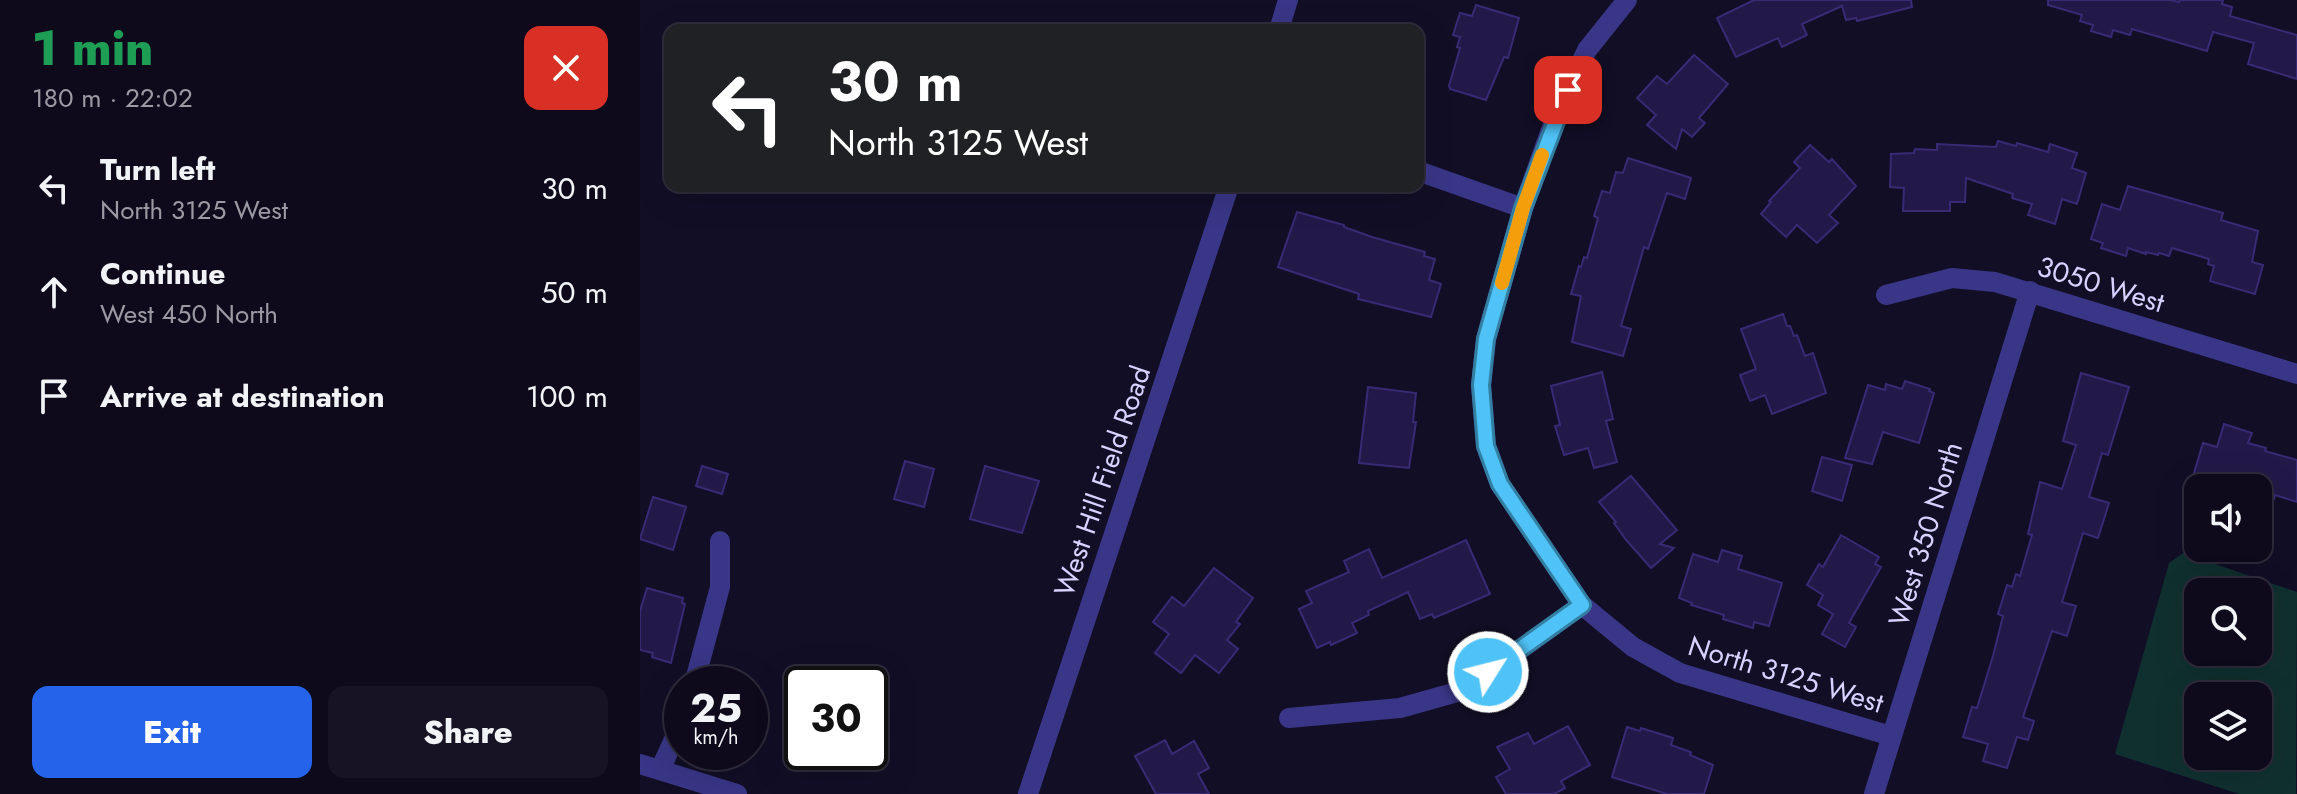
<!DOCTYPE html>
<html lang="en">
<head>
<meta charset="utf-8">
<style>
	body { margin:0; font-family:Jost,sans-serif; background:#171325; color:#f1f3f6; height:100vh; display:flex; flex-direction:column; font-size:30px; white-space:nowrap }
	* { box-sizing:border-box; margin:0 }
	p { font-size:26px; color:#9b9aa3 }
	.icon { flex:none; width:44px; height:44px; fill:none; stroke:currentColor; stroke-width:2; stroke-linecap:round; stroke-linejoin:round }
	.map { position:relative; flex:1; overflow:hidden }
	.side { display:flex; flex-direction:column; background:#0e0a1c; width:640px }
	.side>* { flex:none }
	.top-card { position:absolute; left:24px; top:24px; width:760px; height:168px; border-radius:16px; box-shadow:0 8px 32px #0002,0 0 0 2px #2e2b3b; background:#202124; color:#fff; overflow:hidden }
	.tools { position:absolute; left:1544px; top:474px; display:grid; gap:16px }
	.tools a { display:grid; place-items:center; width:88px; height:88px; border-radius:16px; background:#0e0a1c; box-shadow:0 8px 32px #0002,0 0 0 2px #2e2b3b; font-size:40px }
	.speed { position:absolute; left:24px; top:666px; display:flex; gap:16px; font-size:40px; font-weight:700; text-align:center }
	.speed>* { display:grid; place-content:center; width:104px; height:104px; border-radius:50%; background:#0e0a1c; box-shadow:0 8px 32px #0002,0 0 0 2px #2e2b3b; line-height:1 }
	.speed small { font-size:20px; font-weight:400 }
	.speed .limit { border:4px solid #111; border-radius:12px; background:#fff; color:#111 }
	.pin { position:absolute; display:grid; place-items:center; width:68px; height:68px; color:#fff; margin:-34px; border-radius:16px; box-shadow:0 4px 12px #0006 }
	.me { position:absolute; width:88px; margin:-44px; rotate:54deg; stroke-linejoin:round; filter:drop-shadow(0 0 6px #0008) }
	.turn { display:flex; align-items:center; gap:28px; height:168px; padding:0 32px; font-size:36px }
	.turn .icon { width:104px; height:104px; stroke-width:2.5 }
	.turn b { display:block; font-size:56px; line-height:68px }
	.round { display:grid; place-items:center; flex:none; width:84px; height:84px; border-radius:16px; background:#171325 }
	.headline { display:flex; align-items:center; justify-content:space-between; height:136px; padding:0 32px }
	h1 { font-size:48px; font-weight:800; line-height:60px; color:#1e9e55 }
	.action { display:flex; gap:16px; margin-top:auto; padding:16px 32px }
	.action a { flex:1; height:92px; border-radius:16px; background:#2563eb; color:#fff; font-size:32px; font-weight:800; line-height:92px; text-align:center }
	.action a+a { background:#171325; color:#f1f3f6 }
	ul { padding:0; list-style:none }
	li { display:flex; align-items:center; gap:24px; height:104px; padding:0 32px }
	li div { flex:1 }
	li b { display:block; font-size:30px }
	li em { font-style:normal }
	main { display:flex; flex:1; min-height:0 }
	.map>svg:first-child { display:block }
	.green { fill:#10302f; fill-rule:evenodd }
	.building { fill:#221948; stroke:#382a75; stroke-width:2 }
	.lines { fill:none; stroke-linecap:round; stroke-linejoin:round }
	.minor { stroke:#393687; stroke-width:20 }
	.route-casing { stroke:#337fa1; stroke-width:20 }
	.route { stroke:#4fc3f7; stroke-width:14 }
	.slow { stroke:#f59e0b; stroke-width:14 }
	.labels { text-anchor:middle; stroke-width:8; stroke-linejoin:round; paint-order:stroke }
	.street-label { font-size:28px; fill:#d7d2ff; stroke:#120e26 }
</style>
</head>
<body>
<main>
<section class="side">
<div class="headline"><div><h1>1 min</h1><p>180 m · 22:02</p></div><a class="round" style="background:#d93025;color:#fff"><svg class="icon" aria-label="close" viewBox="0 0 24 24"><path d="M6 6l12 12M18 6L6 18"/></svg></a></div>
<ul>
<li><svg class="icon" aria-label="left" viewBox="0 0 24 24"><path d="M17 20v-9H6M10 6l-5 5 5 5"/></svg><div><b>Turn left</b><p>North 3125 West</p></div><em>30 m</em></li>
<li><svg class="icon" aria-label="ahead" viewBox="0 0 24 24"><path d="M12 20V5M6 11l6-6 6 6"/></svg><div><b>Continue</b><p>West 450 North</p></div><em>50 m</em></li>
<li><svg class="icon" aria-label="arrive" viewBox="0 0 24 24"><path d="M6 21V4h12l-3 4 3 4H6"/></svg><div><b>Arrive at destination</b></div><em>100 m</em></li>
</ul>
<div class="action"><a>Exit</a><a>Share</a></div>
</section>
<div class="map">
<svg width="1657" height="794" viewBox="0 0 1657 794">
	<rect width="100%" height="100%" fill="#120e26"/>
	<path class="green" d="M1543,553l114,39 -1,202h-57l-124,-40 54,-191zM1558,592h60v60h-60zM1558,696h60v60h-60z"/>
	<g class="building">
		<path d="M1114,0h157l1,7 -55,14 -1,-3 -10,2 -4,-14 -40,18 5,11 -25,12 -4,-9 -42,19 -19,-39z"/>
		<path d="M1408,0h123l8,2 1,-2h43l-1,4 10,3 -2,9 67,19v44l-49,-15 6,-21 -41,-11 -6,19 -75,-22 -2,6 -17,-5 -2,7 -20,-6 2,-6 -13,-4 2,-6 -34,-10z"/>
		<path d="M836,5l43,13 -11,40 -4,-1 -18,43 -36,-11 -1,-3 11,-38 -3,-1 3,-10 -7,-2 7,-22 12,3z"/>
		<path d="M1054,55l34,29 -29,34 6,5 -13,14 -10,-8 -6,20 -29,-24 9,-10 -19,-17 20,-22 10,8z"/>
		<path d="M1358,141l18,5 1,-3 31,9 2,-8 27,9 -5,15 14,5 -9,31 -15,-5 -7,25 -27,-9 4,-11 -20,-6 1,-4 -47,-16 -1,24h-15v9h-47l1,-23 -14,-1 1,-33 23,-1 1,-4 22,1v-6l59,3z"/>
		<path d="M1170,145l19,17 3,-3 24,27 -27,29 9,8 -21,20 -20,-18 -11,12 -25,-23 10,-12 -2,-1 31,-33 -6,-6z"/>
		<path d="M988,158l63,20 -6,21 -18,-6 -19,56 -4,-2 -23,79 10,3 -8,27 -51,-14 9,-46 -10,-2 8,-28 2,1 3,-10 3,1 11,-40 -4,-2 8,-25 8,2 6,-21 7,1z"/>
		<path d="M1488,186l95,27 -2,7 37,11 -6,31 11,3 -8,29 -45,-13 4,-15 -6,-2 1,-5 -37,-11 -3,8 -10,-3 -1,2 -12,-3v2l-18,-6 -2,8 -25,-8 2,-5 -12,-4 11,-35 18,6z"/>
		<path d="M657,212l47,13v2l28,10 53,15 -1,4 11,3 -6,21 12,4 -10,33 -73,-18 1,-5 -81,-27z"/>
		<path d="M1143,314l4,12h3l4,10 3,-1 8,21 8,-3 13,40 -54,21 -7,-19 -15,6 -10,-26 16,-6 -15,-40z"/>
		<path d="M962,372l11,47 -7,2 11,41 -23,6 -6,-20 -24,7 -9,-29 5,-1 -9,-39z"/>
		<path d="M1441,373l48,14 -21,68 -6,-2 -13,44 20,6 -11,35 -15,-5 -21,69 14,4 -9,30 -15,-5 -29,86 11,4 -6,19 -11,-3 -10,31 -24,-7 5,-17 -25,-7 9,-30 5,1 16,-52 10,-40 -5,-2 9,-29 5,2 4,-13 4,2 12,-41 -4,-1 12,-52 22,7 14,-44 -13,-4z"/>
		<path d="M1265,381l25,8 -1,2 5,2 -15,50 -36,-11 -11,32 -27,-6 23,-73 17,5 1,-6 16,5z"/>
		<path d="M728,387l48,6 -3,29h3l-7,46 -50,-5z"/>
		<path d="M1584,424l28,9 -4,10 18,5 -1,3 32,9v42l-22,-7 -1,4 -16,-4v-7h-51l-16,-5 12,-40 14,4z"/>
		<path d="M1182,457l30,8 -10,36 -30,-10z"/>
		<path d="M265,461l29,8 -10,38 -30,-8z"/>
		<path d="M62,466l26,8 -6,20 -26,-8z"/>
		<path d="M345,466l54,15 -17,52 -52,-14z"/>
		<path d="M991,476l46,54 -17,14 14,4 -23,20 -25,-28 -12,-17 2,-1 -17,-20z"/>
		<path d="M13,497l33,10 -13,43 -33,-11z"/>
		<path d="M1201,535l38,22 -4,7 6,3 -32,56 7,4 -11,20 -23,-13 11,-20 -15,-9 5,-10 -16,-10 12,-21 4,3z"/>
		<path d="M826,540l24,54 -56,24 -2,-4 -12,5 -12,-27 -40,19 1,4 -17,8 5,10 -26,12 -1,-3 -13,6 -18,-39 13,-6 -6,-12 43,-19 -5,-11 25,-12 13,29z"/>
		<path d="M1082,550l20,6 -4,13 44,14 -13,43 -15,-4 -1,6 -30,-9 1,-4 -33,-10 1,-2 -13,-5 14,-44 25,8z"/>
		<path d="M574,568l39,30 -17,24 4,2 -13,16 11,9 -19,24 -24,-18 -14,18 -26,-20 14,-19 -16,-12 19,-25 12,9z"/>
		<path d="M7,588l36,10 -1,5 3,1 -14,59 -19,-6 1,-4 -13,-3v-39z"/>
		<path d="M928,726l22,39 -29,16 4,7 -11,6h-48l-10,-17 14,-8 -13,-22 31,-14 6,11z"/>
		<path d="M987,727l13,4 1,-3 32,10 -2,7 20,7 -1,3 23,10 -9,29h-37l-55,-17z"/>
		<path d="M525,740l7,14 22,-13 15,27 -11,6 11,20h-53l-21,-38z"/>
	</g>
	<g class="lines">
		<g class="minor">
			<path d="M987,0l-40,50 -29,60 -35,98 -37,131 -5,46 5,61 14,38 82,121 51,42 47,26 211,63"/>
			<path d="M639,30l9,-30"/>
			<path d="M778,171l105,37"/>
			<path d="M1246,295l66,-17 43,4 302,92"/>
			<path d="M54,684l26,-97v-46"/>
			<path d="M649,718l111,-10 64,-18 118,-85"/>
			<path d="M0,764l97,30"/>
			<path d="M20,770l22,-48"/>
			<path d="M388,794l201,-608"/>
			<path d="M1234,794l156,-503"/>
		</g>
	</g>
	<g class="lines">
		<g class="route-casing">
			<path id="route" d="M848,672l94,-67 -82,-121 -14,-38 -5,-61 5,-46 37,-131 45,-118"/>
		</g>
		<use href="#route" class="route"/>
		<path class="slow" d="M862,283l21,-75 19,-53"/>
	</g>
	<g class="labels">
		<g class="street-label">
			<text transform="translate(1461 284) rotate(17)" y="10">3050 West</text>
			<text transform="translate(462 481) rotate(-71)" y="10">West Hill Field Road</text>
			<text transform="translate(1285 534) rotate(-73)" y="10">West 350 North</text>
			<text transform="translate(1146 674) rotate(17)" y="10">North 3125 West</text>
		</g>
	</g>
</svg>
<div class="tools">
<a><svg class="icon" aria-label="sound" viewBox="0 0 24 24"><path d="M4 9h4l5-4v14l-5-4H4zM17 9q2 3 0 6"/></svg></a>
<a><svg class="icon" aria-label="search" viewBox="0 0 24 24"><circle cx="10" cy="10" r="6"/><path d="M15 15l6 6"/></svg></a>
<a><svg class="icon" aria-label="layers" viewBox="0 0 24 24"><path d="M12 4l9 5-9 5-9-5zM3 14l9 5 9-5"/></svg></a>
</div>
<div class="speed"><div>25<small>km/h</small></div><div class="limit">30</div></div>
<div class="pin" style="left:928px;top:90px;background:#d93025"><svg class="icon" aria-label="arrive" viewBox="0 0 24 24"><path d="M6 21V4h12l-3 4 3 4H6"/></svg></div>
<svg class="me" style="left:848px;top:672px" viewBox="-20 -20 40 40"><circle r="17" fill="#4fc3f7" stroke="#fff" stroke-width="3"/><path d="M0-11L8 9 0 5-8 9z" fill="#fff"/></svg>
<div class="top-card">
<div class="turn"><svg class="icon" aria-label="left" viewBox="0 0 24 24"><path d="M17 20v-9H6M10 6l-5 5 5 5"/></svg><div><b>30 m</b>North 3125 West</div></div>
</div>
</div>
</main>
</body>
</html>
